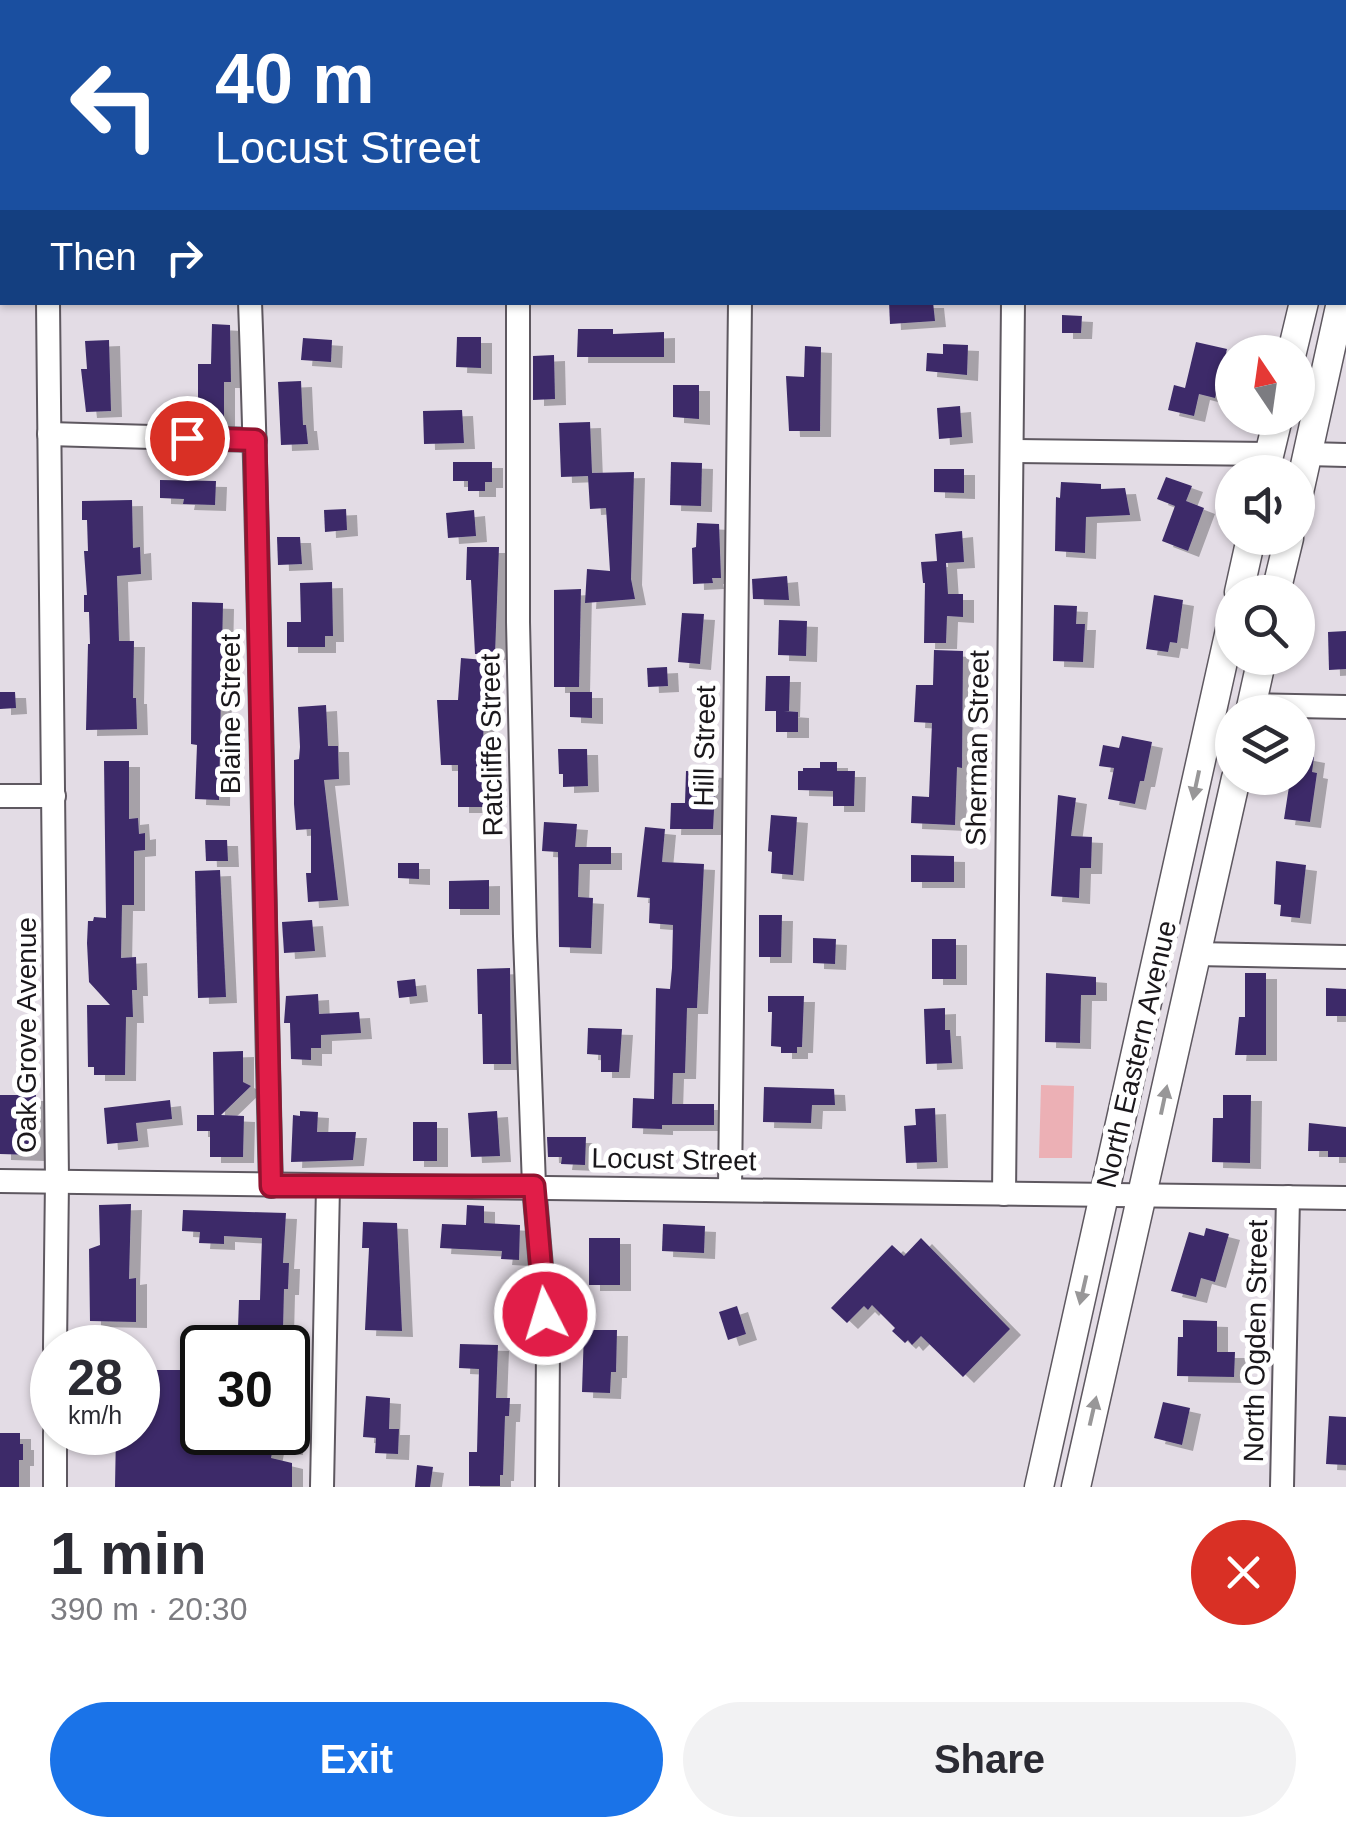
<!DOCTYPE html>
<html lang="en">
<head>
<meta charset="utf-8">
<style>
	body { margin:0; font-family:Helvetica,sans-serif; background:#f2f2f3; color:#2b2b33; height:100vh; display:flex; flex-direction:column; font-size:38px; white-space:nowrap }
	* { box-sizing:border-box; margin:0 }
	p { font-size:32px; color:#7c7c81 }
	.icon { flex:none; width:55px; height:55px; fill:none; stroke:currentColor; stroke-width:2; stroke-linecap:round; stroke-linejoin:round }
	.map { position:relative; height:1487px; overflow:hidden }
	.panel { display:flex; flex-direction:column; background:#fff; flex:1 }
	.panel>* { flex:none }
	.top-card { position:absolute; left:0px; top:0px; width:1348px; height:305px; box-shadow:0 2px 8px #0004; background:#1a4fa0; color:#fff; overflow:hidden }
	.needle { width:65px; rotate:347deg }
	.tools { position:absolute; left:1215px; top:335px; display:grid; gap:20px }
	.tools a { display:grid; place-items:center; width:100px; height:100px; border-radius:50%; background:#fff; box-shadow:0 2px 8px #0004; font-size:50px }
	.speed { position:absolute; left:30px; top:1325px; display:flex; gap:20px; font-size:50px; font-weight:700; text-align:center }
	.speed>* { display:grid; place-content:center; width:130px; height:130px; border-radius:50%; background:#fff; box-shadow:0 2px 8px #0004; line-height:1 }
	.speed small { font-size:25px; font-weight:400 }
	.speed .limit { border:5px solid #111; border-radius:15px; background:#fff; color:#111 }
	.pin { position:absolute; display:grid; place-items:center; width:85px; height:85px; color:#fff; margin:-42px; border:5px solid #fff; border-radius:50%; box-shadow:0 2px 10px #0007 }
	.me { position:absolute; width:110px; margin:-55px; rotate:355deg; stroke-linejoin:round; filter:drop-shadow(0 0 8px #0008) }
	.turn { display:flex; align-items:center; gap:35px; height:210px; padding:0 50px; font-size:45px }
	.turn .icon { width:130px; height:130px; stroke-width:2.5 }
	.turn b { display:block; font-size:70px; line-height:85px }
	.then { display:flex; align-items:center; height:95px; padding:0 50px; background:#0003; gap:20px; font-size:38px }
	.round { display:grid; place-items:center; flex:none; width:105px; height:105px; border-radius:52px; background:#f2f2f3 }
	.overview { display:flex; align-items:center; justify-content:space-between; height:170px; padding:0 50px }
	h1 { font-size:60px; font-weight:700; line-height:75px }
	.primary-button { display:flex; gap:20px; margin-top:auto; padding:20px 50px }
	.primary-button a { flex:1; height:115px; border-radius:60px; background:#1a73e8; color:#fff; font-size:40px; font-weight:700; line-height:115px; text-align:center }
	.primary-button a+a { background:#f2f2f3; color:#2b2b33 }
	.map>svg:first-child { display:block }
	.green { fill:#ecb0b5 }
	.building { fill:#3c2b69; filter:url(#shadow) }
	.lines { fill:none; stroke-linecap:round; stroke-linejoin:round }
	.minor-casing { stroke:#5e5860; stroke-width:26 }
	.major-casing { stroke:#5e5860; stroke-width:31 }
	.minor { stroke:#fff; stroke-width:22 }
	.major { stroke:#fff; stroke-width:28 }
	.oneway { fill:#989798 }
	.route-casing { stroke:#92132f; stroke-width:25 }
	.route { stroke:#e11d48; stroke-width:18 }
	.labels { text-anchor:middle; stroke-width:10; stroke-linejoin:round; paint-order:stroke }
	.street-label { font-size:28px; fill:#1a171b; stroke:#fff }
</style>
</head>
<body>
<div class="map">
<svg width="1346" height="1487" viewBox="0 0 1346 1487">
	<defs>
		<filter id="shadow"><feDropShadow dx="11" dy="6" stdDeviation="0" flood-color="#0004"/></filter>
	</defs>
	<rect width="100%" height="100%" fill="#e3dce5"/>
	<g class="green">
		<path d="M0,0l20,2h-18l-2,294z"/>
		<path d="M1041,1085l33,1 -2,72h-33z"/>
	</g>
	<g class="building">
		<path d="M889,302h44l2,19 -45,3z"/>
		<path d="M1062,315l20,1 -1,17h-19z"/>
		<path d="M212,324l18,1 1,57h-7v42h-15v-16h-11v-44h13z"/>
		<path d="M578,329h35v5l51,-2v25h-87z"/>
		<path d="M457,337h24v31l-25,-1z"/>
		<path d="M303,338l29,2 -1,22 -30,-2z"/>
		<path d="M109,340l2,71 -25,1 -5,-43h6l-2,-28z"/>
		<path d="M1196,342l31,7 -12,49 -16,-4 -5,22 -26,-6 6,-25 11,3z"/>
		<path d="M943,344l25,1 -1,30 -41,-4 1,-18 16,1z"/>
		<path d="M805,346l16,1 -1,84h-31l-3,-55 18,1z"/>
		<path d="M554,355l1,44 -22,1v-44z"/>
		<path d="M301,381l2,44h3l2,19 -27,1 -3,-63z"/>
		<path d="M673,385h26v34l-26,-2z"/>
		<path d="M960,406l2,31 -23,2 -2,-31z"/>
		<path d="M462,410l2,33 -40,1 -1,-33z"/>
		<path d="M590,422l2,51 42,-1 -3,107 4,20 -50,4 2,-34 23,2 -4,-63 -16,1 -2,-33 -27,1 -2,-54z"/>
		<path d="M453,462h39v20h-7v9h-17v-10h-15z"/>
		<path d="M671,462l31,1 -1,43 -31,-1z"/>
		<path d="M934,469h30v24l-30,-1z"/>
		<path d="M1166,477l26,9 -6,15 18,7 -16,43 -26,-10 13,-35 -18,-7z"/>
		<path d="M160,480l56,1 -1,24 -32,-1 1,-5 -24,-1z"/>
		<path d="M1061,482l40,2v5l24,-1 5,27 -44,2 -1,36 -30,-2 1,-54 4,1z"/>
		<path d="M132,500l1,48 7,-1 1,27 -24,2 2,65h15l-1,57h3l1,31 -51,1 2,-86h2l-1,-32h-5v-17h3l-3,-44h4l-1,-31h-5v-19z"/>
		<path d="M346,509l1,21 -22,2 -1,-22z"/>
		<path d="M474,510l2,26 -28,2 -2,-25z"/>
		<path d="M697,523l22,1 2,54h-9l1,5 -20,1 -1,-36 4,-1z"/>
		<path d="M962,531l2,31 -18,1 2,31h15v23l-16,-1 -1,27h-22l1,-60h-2l-2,-21 16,-1 -2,-27z"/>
		<path d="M277,537h23l2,27 -24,1z"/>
		<path d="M467,547h32l-4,107h-20l-4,-74h-5z"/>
		<path d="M787,576l2,24 -36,-1 -1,-20z"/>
		<path d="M332,582l1,54h-8v11h-38v-25h14l-1,-39z"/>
		<path d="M581,589l-2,98h-25v-97z"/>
		<path d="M1154,595l29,5 -6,43 -7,-1 -2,10 -22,-3z"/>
		<path d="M192,602l31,1 -1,47h4v40h-5l-2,110 -24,-1 2,-54 -6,-1z"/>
		<path d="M1054,605l23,1 -1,18h9l-2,38 -30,-1z"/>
		<path d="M682,613l22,1 -4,50 -22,-2z"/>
		<path d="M779,620l28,1 -1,35 -28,-1z"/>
		<path d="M1346,631v38l-17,1 -1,-38z"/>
		<path d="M934,650l29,1 -1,117 -5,-1 -2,58 -44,-2 1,-27 17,1 3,-74 -18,-1 2,-37h17z"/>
		<path d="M461,658l23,2 -1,112h5l2,35h-32v-42h-17l-4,-65h21z"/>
		<path d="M667,667l1,19 -20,1 -1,-19z"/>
		<path d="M766,676h24l-1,35h-5l14,1v20h-22v-21h-11z"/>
		<path d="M0,692h15l1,16 -16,1z"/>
		<path d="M570,692h22v26l-22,-1z"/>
		<path d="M326,705l2,41h10l1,33 -15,1 14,120 -30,2 -2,-29h5v-44l-15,1 -2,-26v-44l5,-1 1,-12 -2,-40z"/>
		<path d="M1122,736l30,6 -8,39h-4l-5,23 -27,-5 6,-31 -15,-2 4,-21 16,3z"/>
		<path d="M558,749h29l1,37 -25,1v-13h-4z"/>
		<path d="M1298,754l16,3 -2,15 5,1 -7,49 -26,-3 6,-39 8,-2z"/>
		<path d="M104,761h25v58l9,-1 1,16 6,-1v17l-11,1v54h-12l-1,53 15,-1 1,33h-5l1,27h-7l-1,58h-31v-8h-6l-1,-62h23l-21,-23 -2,-39 1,-22h5l1,-4 12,1z"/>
		<path d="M820,762h17v9h18l-1,35h-21v-15l-35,-1v-19h5v-3h17z"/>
		<path d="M686,771l30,1 -3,57h-43l1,-26h14z"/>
		<path d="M1058,795l18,3 -5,38 21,1 -1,31h-11l-1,30 -28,-2z"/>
		<path d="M771,815l26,2 -4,58 -22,-2 1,-21 -4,-1z"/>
		<path d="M544,822l33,2 -2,23h36v17h-32l-1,33 15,1 -2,50 -32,-1 -1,-95 -16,-1z"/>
		<path d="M645,827l20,2 -3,33 42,2 -7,144h-10l-2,65h-12l-1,31h42v21h-52v4l-30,-1 1,-30 21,1 2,-111 14,1 2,-21 1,-43 -24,-2 1,-25 -13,-1z"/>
		<path d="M205,840h22l1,21h-22z"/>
		<path d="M911,855l43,1v26h-43z"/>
		<path d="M1276,861l30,4 -6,53 -20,-2 1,-11 -7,-1z"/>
		<path d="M398,863h21v16l-21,-1z"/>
		<path d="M220,870l6,127 -28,1 -3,-127z"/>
		<path d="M489,880v29h-40v-28z"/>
		<path d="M759,915h23l-1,42h-22z"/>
		<path d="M312,920l3,31 -31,2 -2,-31z"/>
		<path d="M813,938l23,1 -1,25 -22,-1z"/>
		<rect x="932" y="939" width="24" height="40"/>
		<path d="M510,968l1,96h-28l-1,-50h-4l-1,-45z"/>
		<path d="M1046,973l50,4v18h-15l-1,48 -35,-1z"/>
		<path d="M1245,973h21v82h-31l4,-38h6z"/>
		<path d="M415,979l2,17 -18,2 -2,-17z"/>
		<path d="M1326,988l20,1v27h-20z"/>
		<path d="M318,994l1,20 40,-2 2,21 -40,2v13h-10v12l-20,-1 -1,-36h-6l2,-27z"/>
		<path d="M768,996h36l-2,51h-5v6h-16v-6l-10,-1 1,-34h-4z"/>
		<path d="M945,1008v22h5l2,33 -26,1 -2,-55z"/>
		<path d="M588,1028l34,1 -3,43h-18v-17l-14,-1z"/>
		<path d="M243,1051v31l8,4 -30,29 23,1 -1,41h-33v-26h-13v-16h17l-1,-63z"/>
		<path d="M764,1087l70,2 1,16h-23l-1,18 -48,-1z"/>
		<path d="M0,1095h36l-2,60 -34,-1z"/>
		<path d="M1223,1095h28l-1,68 -38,-1 1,-44h10z"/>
		<path d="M170,1100l2,19 -36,4 2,18 -31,3 -3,-36z"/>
		<path d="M935,1108l2,54 -31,1 -2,-37 12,-1 -1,-16z"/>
		<path d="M300,1111l18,1 -1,20h39l-3,28 -62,2 2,-47 7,1z"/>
		<path d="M497,1111l3,45 -29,1 -3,-44z"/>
		<rect x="413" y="1122" width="24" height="39"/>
		<path d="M1309,1123l37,4v30h-18v-6h-20z"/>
		<path d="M547,1137h39l-1,28 -24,-1 1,-7h-14z"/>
		<path d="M131,1204l-2,75 7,-1v44l-46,-1 -1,-72 11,-4 -1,-40z"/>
		<path d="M467,1205l17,1v17l36,2 -1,35 -18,-1 1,-8 -62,-3 2,-24 24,1z"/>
		<path d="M183,1210l103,3 -3,50h6l-1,26h-4l-1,40 -45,-1 1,-28h21l2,-62 -38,-2v8l-25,-1 1,-11 -18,-1z"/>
		<path d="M363,1222l34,1 5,108 -37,-1 4,-82h-7z"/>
		<path d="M663,1224l42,2 -1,27 -42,-2z"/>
		<path d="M1206,1228l23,6 -14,48 -14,-4 -5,19 -25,-6 18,-59 15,4z"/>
		<rect x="589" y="1238" width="31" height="47"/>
		<path d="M921,1238l89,91 -47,48 -42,-41 -9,9 -4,-5 -3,3 -13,-12 3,-3 -23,-23 -4,5 -4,-4 -17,17 -16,-15 61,-63 12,11z"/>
		<path d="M737,1306l9,28 -18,6 -9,-28z"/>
		<path d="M1183,1320l34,1v31h18l-1,25 -57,-1 1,-39h5z"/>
		<path d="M584,1330h33l-1,42h-5l-1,21 -28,-1z"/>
		<path d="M460,1344l38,1 -2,53h14l-1,18h-4l-2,59h-3v11h-31v-34h8l2,-83 -20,-1z"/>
		<path d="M140,1370h42v8h17v54h93v17l-19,-1 -2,10 21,5v24h-177l1,-55h22z"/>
		<path d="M366,1396l24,2 -1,31h10l-1,25 -23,-1 1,-15 -13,-1z"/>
		<path d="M1163,1402l27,6 -8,37 -28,-7z"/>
		<path d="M1329,1416l17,1v48l-20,-1z"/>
		<path d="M0,1433h20v11h3v16h-4v27h-19z"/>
		<path d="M417,1465l16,2 -3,20h-15z"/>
	</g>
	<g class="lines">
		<g class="minor-casing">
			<g id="minor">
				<path d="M46,0v2"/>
				<path d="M1003,0l160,2"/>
				<path d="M1345,5h1"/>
				<path d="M1345,229h1"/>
				<path d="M48,302l9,878 -2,168"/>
				<path d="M250,302c11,295 13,589 21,884"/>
				<path d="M518,302v320l7,314 9,250 14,161 -1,140"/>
				<path d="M49,434l206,6"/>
				<path d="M1012,451l257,3"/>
				<path d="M1307,454l39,1"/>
				<path d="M1252,705l94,2"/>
				<path d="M0,796h54"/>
				<path d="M1196,954l150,3"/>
				<path d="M0,1181l1346,17"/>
				<path d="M730,1190l10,-888"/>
				<path d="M1004,1194l9,-892"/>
				<path d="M55,1487v-55"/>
				<path d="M322,1487l6,-301"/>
				<path d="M1282,1487l6,-290"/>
			</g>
		</g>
		<g class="major-casing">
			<g id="major">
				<path d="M1345,115l1,-4"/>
				<path d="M1292,352l12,-50"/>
				<path d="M1265,472l13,-54"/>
				<path d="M1298,497l43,-195"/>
				<path d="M1239,592l12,-54"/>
				<path d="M1276,592l13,-54"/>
				<path d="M1250,712l12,-54"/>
				<path d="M1039,1487l193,-866"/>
				<path d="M1076,1487l160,-709"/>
			</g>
		</g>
		<use href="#minor" class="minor"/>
		<use href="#major" class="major"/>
	</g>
	<defs><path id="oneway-solid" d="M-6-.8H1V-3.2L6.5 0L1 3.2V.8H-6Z" transform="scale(2.5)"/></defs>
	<g class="oneway">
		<use href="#oneway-solid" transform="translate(1196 785) rotate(102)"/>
		<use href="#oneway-solid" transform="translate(1164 1100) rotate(-78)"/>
		<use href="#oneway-solid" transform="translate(1083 1290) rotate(103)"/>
		<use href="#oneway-solid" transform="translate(1093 1411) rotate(-77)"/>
	</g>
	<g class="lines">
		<g class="route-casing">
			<path id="route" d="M187,438l68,2 16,746h263l11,128"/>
		</g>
		<use href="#route" class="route"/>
	</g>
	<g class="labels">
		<g class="street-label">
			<text transform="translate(230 714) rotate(-90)" y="10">Blaine Street</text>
			<text transform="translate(491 745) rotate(-91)" y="10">Ratcliffe Street</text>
			<text transform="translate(704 746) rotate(-89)" y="10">Hill Street</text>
			<text transform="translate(977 748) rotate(-89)" y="10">Sherman Street</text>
			<text transform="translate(26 1035) rotate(-90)" y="10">Oak Grove Avenue</text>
			<text transform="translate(1136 1054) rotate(-77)" y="10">North Eastern Avenue</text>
			<text transform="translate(674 1159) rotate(1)" y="10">Locust Street</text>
			<text transform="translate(1255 1341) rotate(-89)" y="10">North Ogden Street</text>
		</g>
	</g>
</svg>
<div class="tools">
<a><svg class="needle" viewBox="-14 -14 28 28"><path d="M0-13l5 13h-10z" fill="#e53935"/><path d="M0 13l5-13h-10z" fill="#7c7c81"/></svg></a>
<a><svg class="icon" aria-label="sound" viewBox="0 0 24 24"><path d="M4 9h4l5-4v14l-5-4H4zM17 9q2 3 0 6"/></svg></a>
<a><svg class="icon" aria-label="search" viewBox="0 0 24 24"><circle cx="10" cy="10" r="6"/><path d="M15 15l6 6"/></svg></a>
<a><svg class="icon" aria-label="layers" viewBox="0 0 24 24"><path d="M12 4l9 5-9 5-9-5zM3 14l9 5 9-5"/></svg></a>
</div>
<div class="speed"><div>28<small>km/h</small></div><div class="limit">30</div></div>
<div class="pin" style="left:187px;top:438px;background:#d93025"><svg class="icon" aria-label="arrive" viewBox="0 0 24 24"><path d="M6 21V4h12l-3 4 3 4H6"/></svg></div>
<svg class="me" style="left:545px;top:1314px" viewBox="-20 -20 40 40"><circle r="17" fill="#e11d48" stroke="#fff" stroke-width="3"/><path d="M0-11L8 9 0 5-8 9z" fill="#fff"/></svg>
<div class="top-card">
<div class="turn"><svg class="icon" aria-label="left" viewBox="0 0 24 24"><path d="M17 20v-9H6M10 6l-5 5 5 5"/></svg><div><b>40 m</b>Locust Street</div></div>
<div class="then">Then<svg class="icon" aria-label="right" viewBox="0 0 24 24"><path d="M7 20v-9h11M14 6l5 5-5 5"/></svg></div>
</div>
</div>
<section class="panel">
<div class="overview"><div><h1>1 min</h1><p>390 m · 20:30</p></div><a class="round" style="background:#d93025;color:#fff"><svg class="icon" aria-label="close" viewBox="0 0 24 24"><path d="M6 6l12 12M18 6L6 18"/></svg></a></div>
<div class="primary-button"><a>Exit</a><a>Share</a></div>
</section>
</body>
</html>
